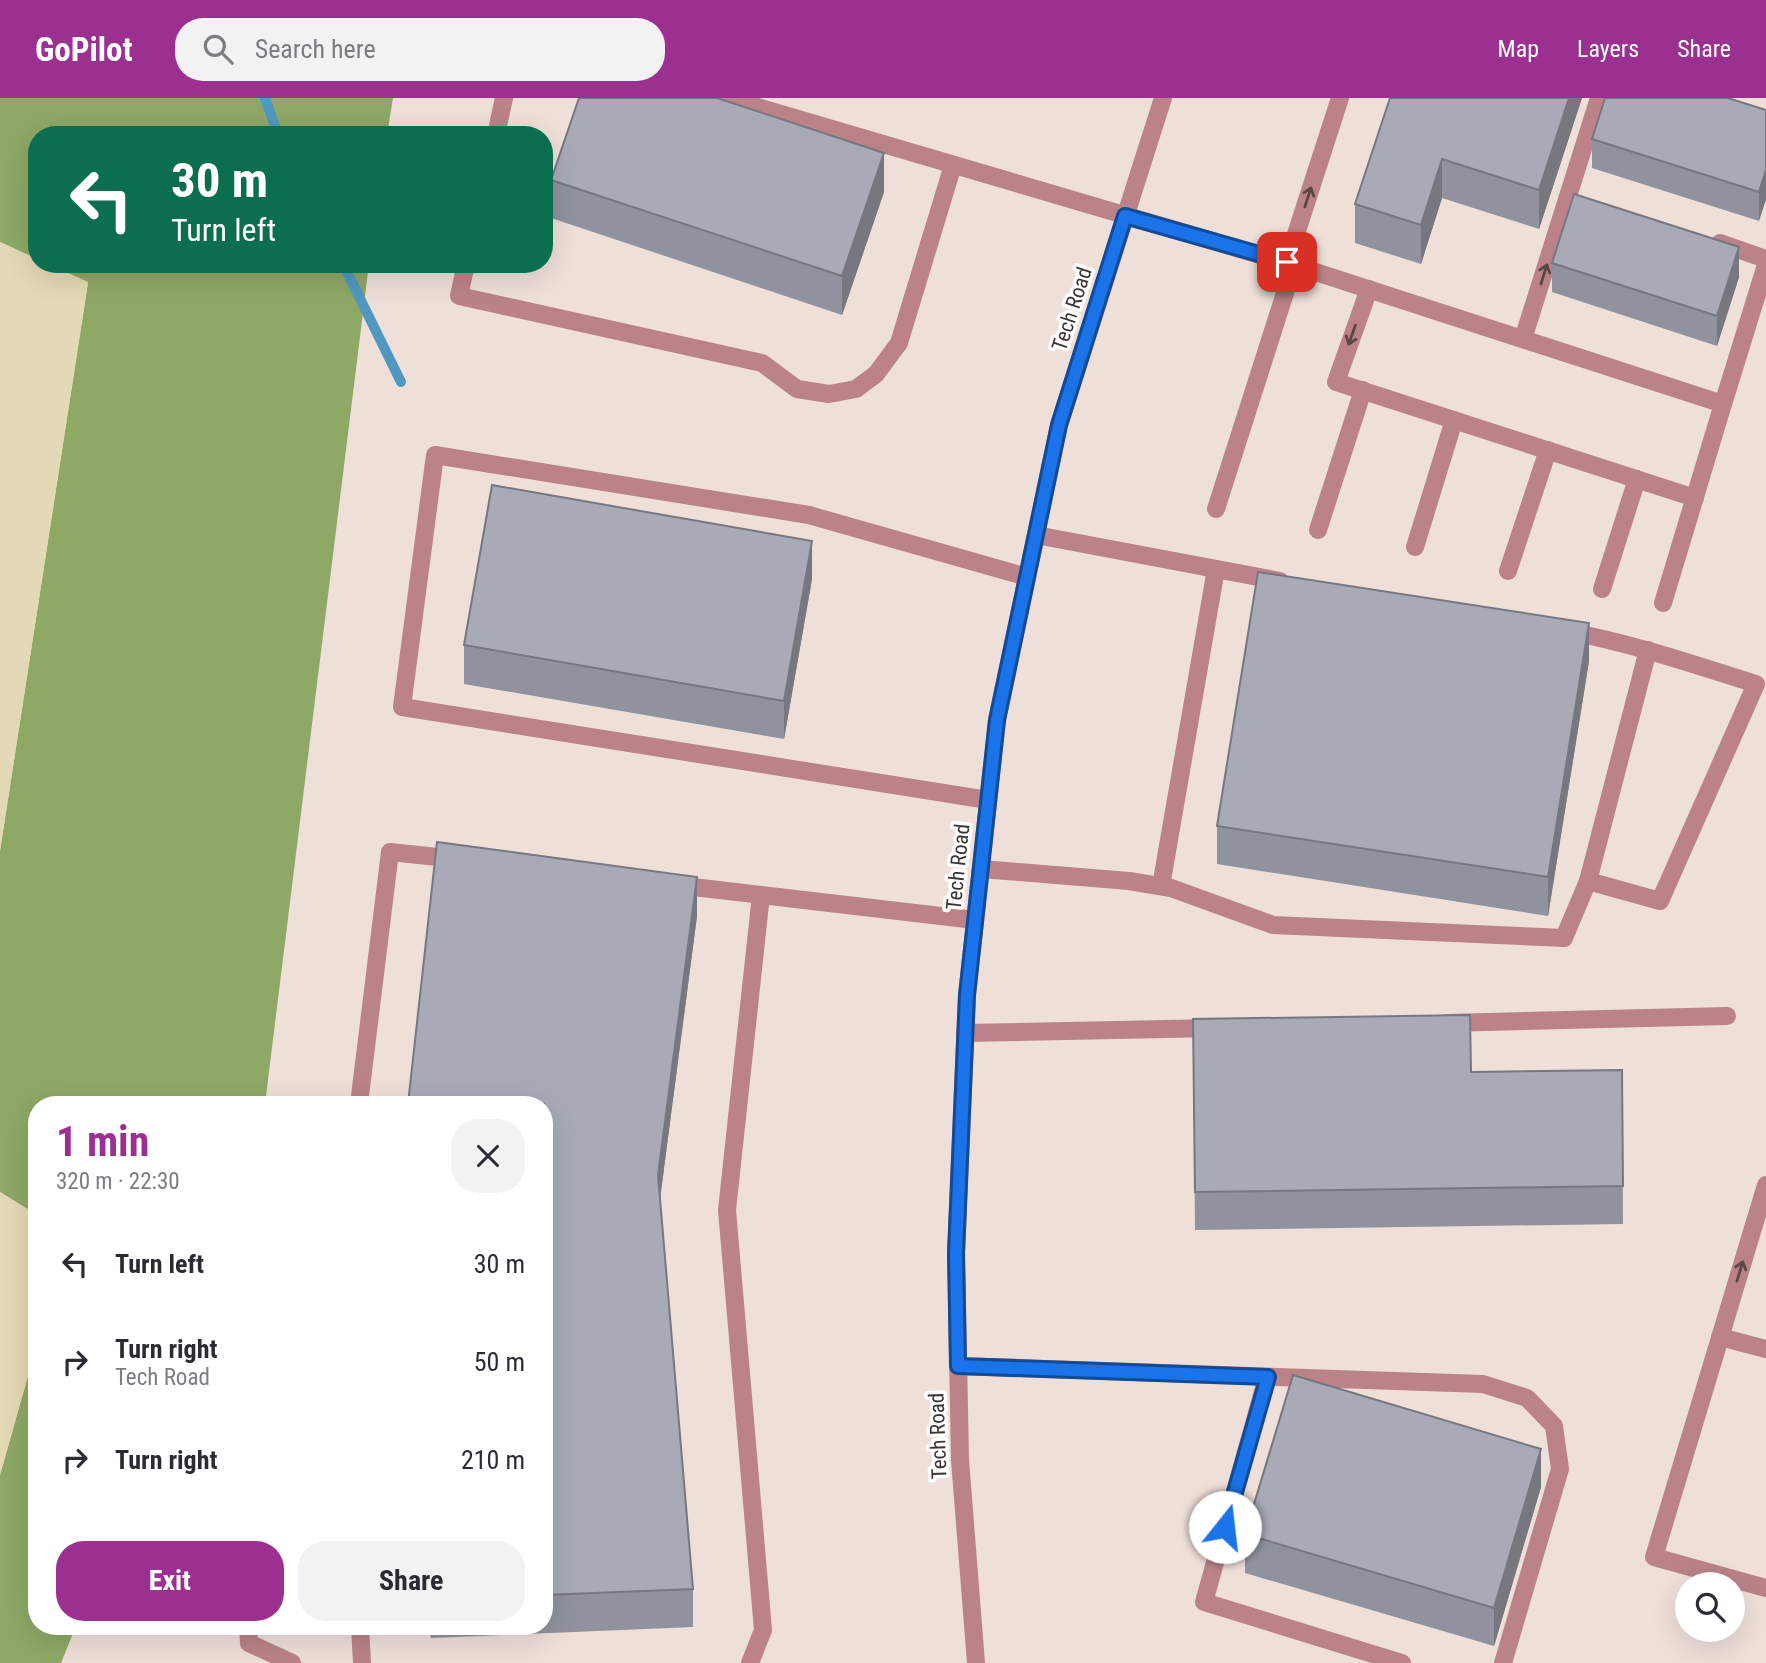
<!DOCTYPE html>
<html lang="en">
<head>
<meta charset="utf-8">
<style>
	body { margin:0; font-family:"Roboto Condensed",sans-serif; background:#f2f2f3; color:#2b2b33; height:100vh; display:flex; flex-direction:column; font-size:26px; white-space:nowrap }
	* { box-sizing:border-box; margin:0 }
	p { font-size:23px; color:#7c7c81 }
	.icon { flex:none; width:38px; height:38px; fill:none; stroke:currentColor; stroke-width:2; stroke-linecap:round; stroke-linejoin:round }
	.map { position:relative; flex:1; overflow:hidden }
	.panel { position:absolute; left:28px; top:998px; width:525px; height:539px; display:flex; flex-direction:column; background:#fff; border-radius:28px; box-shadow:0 7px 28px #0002 }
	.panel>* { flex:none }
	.hud { position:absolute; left:28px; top:28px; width:525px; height:147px; border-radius:28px; box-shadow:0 7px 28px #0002; background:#0b6e4f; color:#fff; overflow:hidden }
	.buttons { position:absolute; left:1675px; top:1474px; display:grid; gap:14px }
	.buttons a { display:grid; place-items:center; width:70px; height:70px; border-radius:50%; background:#fff; box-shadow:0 7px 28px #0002; font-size:35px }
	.pin { position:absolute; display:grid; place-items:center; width:60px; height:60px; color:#fff; margin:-30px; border-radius:14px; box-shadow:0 4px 10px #0006 }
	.me { position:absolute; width:77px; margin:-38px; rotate:16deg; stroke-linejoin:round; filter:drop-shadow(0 0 5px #0008) }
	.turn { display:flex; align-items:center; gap:24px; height:147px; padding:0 28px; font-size:32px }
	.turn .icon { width:91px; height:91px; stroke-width:2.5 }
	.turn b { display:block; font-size:49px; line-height:60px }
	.round { display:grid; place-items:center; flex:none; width:74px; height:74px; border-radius:28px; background:#f2f2f3 }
	.head { display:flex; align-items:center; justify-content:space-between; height:119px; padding:0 28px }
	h1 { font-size:42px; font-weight:700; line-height:52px; color:#9c3091 }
	.primary-button { display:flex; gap:14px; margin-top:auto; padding:14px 28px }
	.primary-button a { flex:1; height:80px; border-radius:28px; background:#9c3091; color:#fff; font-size:28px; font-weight:700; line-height:80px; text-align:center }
	.primary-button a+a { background:#f2f2f3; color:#2b2b33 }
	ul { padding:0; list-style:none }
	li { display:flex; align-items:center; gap:21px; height:98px; padding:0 28px }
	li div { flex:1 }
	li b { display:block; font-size:26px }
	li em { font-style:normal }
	header { display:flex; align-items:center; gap:42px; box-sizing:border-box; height:98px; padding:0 35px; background:#9c3091; color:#fff }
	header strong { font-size:33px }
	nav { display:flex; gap:38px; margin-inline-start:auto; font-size:24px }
	.search { width:490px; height:63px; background:#f2f2f3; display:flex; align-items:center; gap:18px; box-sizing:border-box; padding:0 24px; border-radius:28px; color:#7c7c81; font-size:26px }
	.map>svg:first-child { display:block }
	.forest { fill:#8ea866 }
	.sand { fill:#e3d9b4 }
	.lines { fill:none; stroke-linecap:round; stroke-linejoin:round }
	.stream { stroke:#5098c1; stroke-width:10 }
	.minor { stroke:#bb8389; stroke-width:18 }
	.wall { fill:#90929d }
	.shaded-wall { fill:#76777f }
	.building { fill:#a8aab6; stroke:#76777f; stroke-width:2 }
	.oneway { stroke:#5a4848 }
	.route-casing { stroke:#114b97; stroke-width:18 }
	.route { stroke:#1a73e8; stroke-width:12 }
	.labels { text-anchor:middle; stroke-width:7; stroke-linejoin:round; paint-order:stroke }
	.street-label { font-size:21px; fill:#3a3432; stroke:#fff }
</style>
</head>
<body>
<header>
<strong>GoPilot</strong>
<div class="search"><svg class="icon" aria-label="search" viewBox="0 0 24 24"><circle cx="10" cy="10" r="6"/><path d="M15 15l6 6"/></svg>Search here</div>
<nav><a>Map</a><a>Layers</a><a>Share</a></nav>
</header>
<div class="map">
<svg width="1766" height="1565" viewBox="0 0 1766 1565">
	<rect width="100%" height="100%" fill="#eedfd9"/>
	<g class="forest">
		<path d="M0,0h393l-6,37h-350v124l-37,-17z"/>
		<path d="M49,166h320l-104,840h-228v111l-37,-23v-341l88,-568z"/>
		<path d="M37,1246v282h39l-15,37h-61v-188z"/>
	</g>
	<g class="sand">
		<path d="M0,144l37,17v5h12l39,18 -88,569z"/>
		<path d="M0,1094l37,23v129l-37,131z"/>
	</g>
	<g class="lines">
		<g class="stream">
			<path d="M265,0l13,37"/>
			<path d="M343,166l58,118"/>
		</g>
		<g class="minor">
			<path d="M727,0l567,167 -78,244"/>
			<path d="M496,37l8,-37"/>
			<path d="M1720,145l46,16"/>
			<path d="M1287,164l53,-164"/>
			<path d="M466,166l-7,32 303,67 35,26 32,5 27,-5 20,-15 23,-31 54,-178"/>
			<path d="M1294,167l429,139 -60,199"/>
			<path d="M1369,191l-33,93 359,116"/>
			<path d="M1523,241l76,-241"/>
			<path d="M1723,306l43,-139"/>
			<path d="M1318,432l45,-140"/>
			<path d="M1036,437l244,46"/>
			<path d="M1415,449l39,-127"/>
			<path d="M1508,473l40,-121"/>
			<path d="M1602,491l35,-110"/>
			<path d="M1566,533c65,12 127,33 190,53l-96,217 -72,-20 60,-231"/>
			<path d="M988,702l-586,-93 33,-252 374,60 218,62"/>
			<path d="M981,771l148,12 42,7 102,37 291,13 24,-57"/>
			<path d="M676,787l299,35"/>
			<path d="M1161,788l55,-317"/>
			<path d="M1447,925l280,-7"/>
			<path d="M965,935l251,-5"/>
			<path d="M359,1006l31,-252 67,7"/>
			<path d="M1766,1087l-112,372 112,31"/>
			<path d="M1720,1239l46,12"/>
			<path d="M958,1268l525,18 44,14 27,28 6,43 -57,194"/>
			<path d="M1267,1279l-63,225 198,61"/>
			<path d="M248,1528l1,17 43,20"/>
			<path d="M360,1528l2,37"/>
			<path d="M750,1565l13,-33 -36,-420 34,-315"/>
			<path d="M976,1565l-16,-203 -4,-207 11,-258 30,-275 62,-295 104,-327"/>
		</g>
	</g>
	<g class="wall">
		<path d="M1390,0h192l-43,131 -97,-31 -21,66 -66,-21v-39z"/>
		<path d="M1766,12l-7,111 -167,-53v-29z"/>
		<path d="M551,82l333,12 -42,123 -291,-97z"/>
		<path d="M1552,165l187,14 -22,69 -165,-54z"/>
		<path d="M812,481l-28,160 -320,-55v-39z"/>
		<path d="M1589,563l-41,255 -331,-52v-38z"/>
		<path d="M697,818l-37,283 33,390v38l-262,11 -2,-12h115v-522z"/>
		<path d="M1193,921l278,53 151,-2 1,154 -428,6z"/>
		<path d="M1541,1389l-47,159 -249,-73v-39z"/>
	</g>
	<g class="shaded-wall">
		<path d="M1569,0h13l-43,131v-39z"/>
		<path d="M884,55v39l-42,123v-39z"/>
		<path d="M1442,61v39l-21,66v-39z"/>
		<path d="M1766,72v30l-7,21v-29z"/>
		<path d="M1739,149v30l-22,69v-30z"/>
		<path d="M812,443v38l-28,160v-38z"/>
		<path d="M1589,525v38l-41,255v-39z"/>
		<path d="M697,779v39l-39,298v-39z"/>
		<path d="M1541,1351v38l-47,159v-38z"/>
	</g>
	<g class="building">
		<path d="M579,0h138l167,55 -42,123 -291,-96z"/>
		<path d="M1390,0h179l-30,92 -97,-31 -21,66 -66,-21z"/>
		<path d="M1605,0h123l38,12v60l-7,22 -167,-53z"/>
		<path d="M1574,96l165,53 -22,69 -165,-53z"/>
		<path d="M492,387l320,56 -28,160 -320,-56z"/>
		<path d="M1258,474l331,51 -41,254 -331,-51z"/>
		<path d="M437,744l260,35 -39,298 35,414 -149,6v-491h-136z"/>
		<path d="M1470,917l1,57 151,-2 1,116 -428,6 -2,-173z"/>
		<path d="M1293,1277l248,74 -47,159 -249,-74z"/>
	</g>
	<defs><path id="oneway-shaft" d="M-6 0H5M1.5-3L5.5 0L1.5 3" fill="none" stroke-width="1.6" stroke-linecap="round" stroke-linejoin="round" transform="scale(1.75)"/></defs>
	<g class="oneway">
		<use href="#oneway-shaft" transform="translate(1308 99) rotate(-72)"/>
		<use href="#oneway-shaft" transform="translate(1544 176) rotate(-73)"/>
		<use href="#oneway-shaft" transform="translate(1352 237) rotate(109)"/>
		<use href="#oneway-shaft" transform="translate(1740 1173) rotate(-73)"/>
	</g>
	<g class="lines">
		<g class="route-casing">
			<path id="route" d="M1225,1429l43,-150 -310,-11 -2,-113 11,-258 30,-275 62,-295 66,-209 162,46"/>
		</g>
		<use href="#route" class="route"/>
	</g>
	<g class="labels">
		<g class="street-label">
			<text transform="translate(1072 211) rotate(-72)" y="7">Tech Road</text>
			<text transform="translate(958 769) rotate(-84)" y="7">Tech Road</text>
			<text transform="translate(938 1338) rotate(-92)" y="7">Tech Road</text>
		</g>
	</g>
</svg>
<div class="buttons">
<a><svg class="icon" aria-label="search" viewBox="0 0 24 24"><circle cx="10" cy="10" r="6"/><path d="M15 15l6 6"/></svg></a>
</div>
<div class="pin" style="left:1287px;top:164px;background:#d93025"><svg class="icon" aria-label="arrive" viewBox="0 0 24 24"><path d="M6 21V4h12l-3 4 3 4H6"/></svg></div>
<svg class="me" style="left:1225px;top:1429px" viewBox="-20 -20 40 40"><circle r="19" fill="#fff"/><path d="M0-13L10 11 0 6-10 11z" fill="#1a73e8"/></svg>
<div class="hud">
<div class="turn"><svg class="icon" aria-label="left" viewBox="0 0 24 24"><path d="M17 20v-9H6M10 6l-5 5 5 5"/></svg><div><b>30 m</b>Turn left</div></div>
</div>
<section class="panel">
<div class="head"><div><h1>1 min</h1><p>320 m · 22:30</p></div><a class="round"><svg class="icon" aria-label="close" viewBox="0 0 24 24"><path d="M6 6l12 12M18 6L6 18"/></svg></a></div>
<ul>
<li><svg class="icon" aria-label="left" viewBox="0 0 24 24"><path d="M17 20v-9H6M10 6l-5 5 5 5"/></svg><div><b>Turn left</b></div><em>30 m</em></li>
<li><svg class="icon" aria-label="right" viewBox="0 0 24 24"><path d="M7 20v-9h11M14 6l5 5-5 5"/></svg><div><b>Turn right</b><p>Tech Road</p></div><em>50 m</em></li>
<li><svg class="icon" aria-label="right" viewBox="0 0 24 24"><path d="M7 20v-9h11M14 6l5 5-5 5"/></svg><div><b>Turn right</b></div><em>210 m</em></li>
</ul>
<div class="primary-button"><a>Exit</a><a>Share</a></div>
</section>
</div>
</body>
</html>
